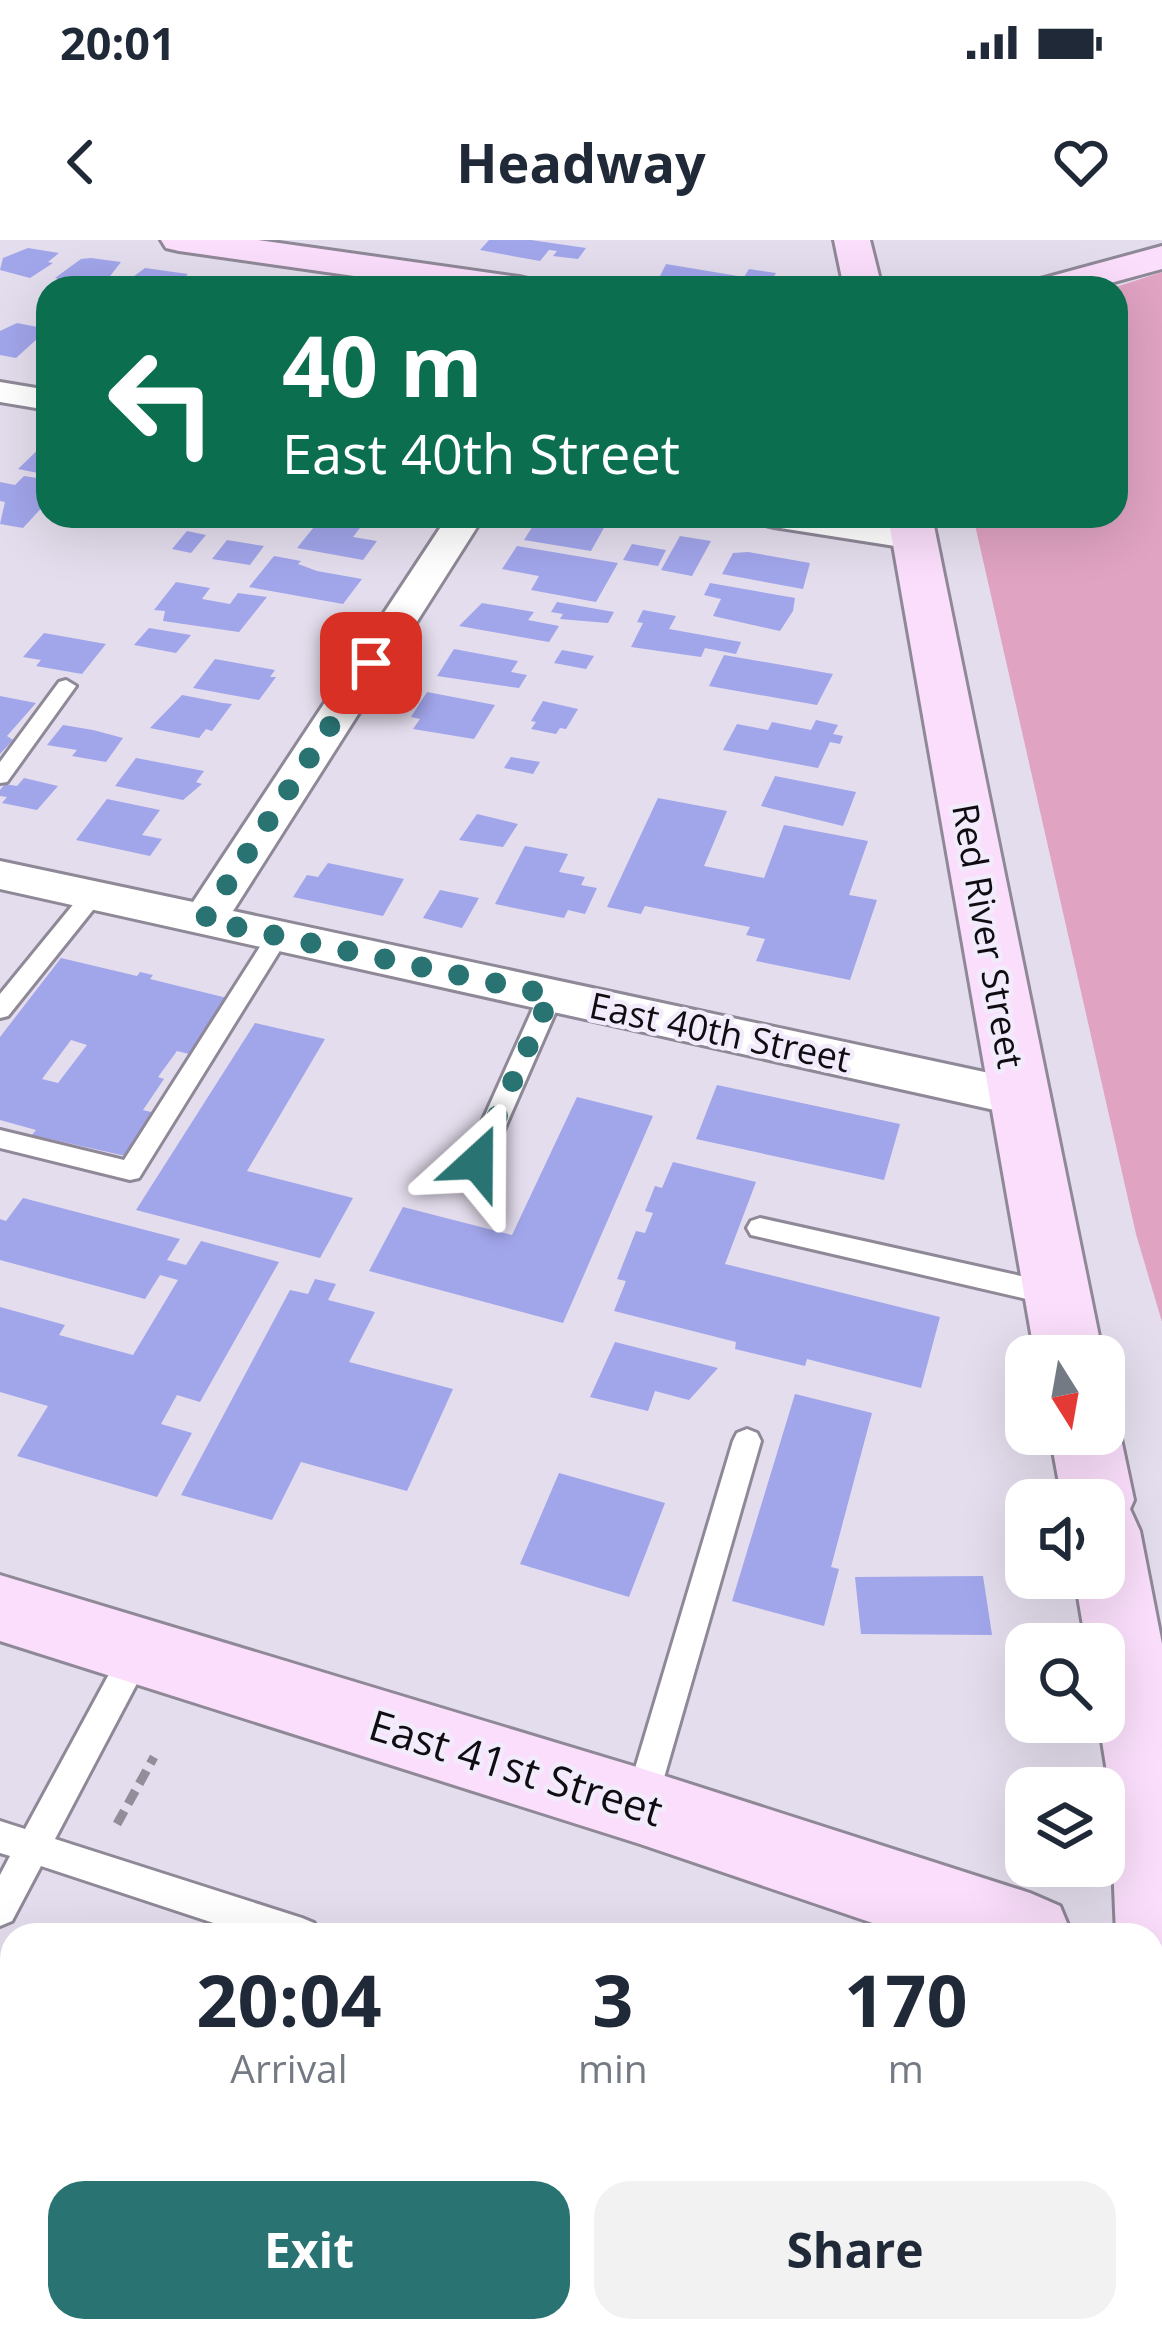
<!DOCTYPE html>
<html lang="en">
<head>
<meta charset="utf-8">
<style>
	body { margin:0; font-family:"Open Sans",sans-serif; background:#f2f2f3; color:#1f2937; height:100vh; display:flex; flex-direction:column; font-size:45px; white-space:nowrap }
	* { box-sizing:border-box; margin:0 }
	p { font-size:39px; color:#747a83 }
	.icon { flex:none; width:66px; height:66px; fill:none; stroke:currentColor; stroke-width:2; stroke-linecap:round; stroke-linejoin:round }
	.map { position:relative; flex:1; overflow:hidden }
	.panel { position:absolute; left:0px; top:1683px; width:1164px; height:420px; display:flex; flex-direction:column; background:#fff; border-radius:36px 36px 0 0; box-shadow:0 12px 48px #0002 }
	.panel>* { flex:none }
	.banner { position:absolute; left:36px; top:36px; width:1092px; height:252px; border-radius:36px; box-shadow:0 12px 48px #0002; background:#0b6e4f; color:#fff; overflow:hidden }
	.needle { width:78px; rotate:169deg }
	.controls { position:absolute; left:1005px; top:1095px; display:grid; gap:24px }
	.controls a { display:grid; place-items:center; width:120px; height:120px; border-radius:24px; background:#fff; box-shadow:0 12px 48px #0002; font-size:60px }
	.pin { position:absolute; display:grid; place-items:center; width:102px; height:102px; color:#fff; margin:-51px; border-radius:24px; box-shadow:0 6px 18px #0006 }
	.me { position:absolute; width:132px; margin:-66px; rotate:24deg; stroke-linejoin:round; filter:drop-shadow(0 0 9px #0008) }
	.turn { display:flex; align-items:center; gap:42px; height:252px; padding:0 48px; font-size:54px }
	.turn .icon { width:156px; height:156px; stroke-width:2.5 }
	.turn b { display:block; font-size:84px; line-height:102px }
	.eta { display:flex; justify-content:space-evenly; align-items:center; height:204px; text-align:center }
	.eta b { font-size:72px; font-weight:700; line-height:84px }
	.action { display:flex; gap:24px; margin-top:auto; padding:24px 48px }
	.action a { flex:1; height:138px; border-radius:36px; background:#297372; color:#fff; font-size:48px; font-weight:700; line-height:138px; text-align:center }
	.action a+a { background:#f2f2f3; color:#1f2937 }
	.status { display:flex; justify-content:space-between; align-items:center; height:84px; padding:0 60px; background:#fff; direction:ltr }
	.status svg { height:33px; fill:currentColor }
	header { display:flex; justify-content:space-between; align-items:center; height:156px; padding:0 48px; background:#fff; font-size:54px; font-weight:700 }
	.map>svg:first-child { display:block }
	.green { fill:#e0a3c2 }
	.building { fill:#a1a5ea; fill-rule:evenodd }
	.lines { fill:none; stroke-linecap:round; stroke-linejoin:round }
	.lane-casing { stroke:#8e8897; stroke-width:6 }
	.street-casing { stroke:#8e8897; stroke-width:6 }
	.secondary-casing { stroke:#8e8897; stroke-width:6 }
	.path { stroke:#928d99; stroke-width:9; stroke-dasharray:15 8; stroke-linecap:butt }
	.lane { fill:#fff; fill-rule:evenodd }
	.street { fill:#fff; fill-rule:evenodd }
	.secondary { fill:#fadefb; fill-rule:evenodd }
	.route { stroke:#297372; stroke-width:21; stroke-dasharray:0 37.8 }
	.labels { text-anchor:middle; stroke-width:9; stroke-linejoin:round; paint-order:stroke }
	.street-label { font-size:36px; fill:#0f0c12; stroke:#f1ebfb }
	.near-street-label { font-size:42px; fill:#0f0c12; stroke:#f1ebfb }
</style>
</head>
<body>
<div class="status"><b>20:01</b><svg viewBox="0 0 49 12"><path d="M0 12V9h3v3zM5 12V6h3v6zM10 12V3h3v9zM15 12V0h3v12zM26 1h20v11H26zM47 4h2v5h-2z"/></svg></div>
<header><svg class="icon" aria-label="back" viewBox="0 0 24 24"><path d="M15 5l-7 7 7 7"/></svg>Headway<svg class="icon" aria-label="heart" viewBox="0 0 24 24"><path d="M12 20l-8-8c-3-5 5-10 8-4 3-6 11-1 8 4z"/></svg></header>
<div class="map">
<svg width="1162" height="2103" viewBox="0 0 1162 2103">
	<rect width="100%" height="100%" fill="#e4dded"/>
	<path class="green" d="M1162,32v1050l-26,-88 -163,-718h143l-3,-228z"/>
	<g class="building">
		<path d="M489,0h42l55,8 -8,11 -25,-3 4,-5 -8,-1 -9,11 -60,-11z"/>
		<path d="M28,8l31,5 -11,9 5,1 -23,15 -30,-8 3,-12z"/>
		<path d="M91,18l30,4 -14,18 -13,8 -39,-10 26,-19z"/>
		<path d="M666,24l78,13 5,-8 27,4 -9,15h-54l-55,-8z"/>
		<path d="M145,28l43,6 -14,14h-56z"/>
		<path d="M17,83l31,6 -32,29 -16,-3v-24z"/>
		<path d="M48,200v35l-30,-6z"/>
		<path d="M24,236l20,3 -4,3 8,2v7l-9,9 8,2 -24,26 -23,-4 5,-22 -5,-1v-19l15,3z"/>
		<path d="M539,276h2l64,10 -14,25 -67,-11z"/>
		<path d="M322,277l41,7 -10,13 24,4 -14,19 -66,-12z"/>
		<path d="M187,291l19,4 -15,18 -19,-4z"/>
		<path d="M680,296l31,5 -19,35 -31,-6z"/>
		<path d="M227,300l37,6 -14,19 -38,-6z"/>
		<path d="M632,304l34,6 -8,16 -35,-6z"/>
		<path d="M517,306l101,17 -22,39 -65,-12 8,-14 -37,-7z"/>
		<path d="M748,312l62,11 -7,26 -81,-15 11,-21z"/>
		<path d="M274,316l27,5 -3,3 19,7 45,8 -19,25 -94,-17z"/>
		<path d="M176,342l34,6 -8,11 28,5 8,-11 29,4 -28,35 -76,-11 2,-10 -11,-1z"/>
		<path d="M710,343l85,15 -2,13 -13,20 -67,-15 8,-17 -17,-4z"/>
		<path d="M557,362l57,10 -6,11 -48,-4 3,-5 -12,-2z"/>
		<path d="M482,363l52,9 -6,8 31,6 -10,16 -90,-16z"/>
		<path d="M643,370l33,6 -7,13 72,13 -5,12 -31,-6 -4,9 -70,-10 12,-24 -6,-1z"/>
		<path d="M149,388l42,7 -15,18 -42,-8z"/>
		<path d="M44,393l62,11 -24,30 -46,-8 5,-6 -18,-3z"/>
		<path d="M454,409l64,12 -7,11 16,3 -8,13 -82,-12z"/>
		<path d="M562,410l32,6 -8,13 -32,-6z"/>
		<path d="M724,415l109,19 -16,31 -108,-19z"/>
		<path d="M215,419l60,11 -5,7h6l-17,23 -66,-12z"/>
		<path d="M427,452l68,13 -21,34 -61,-10 7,-10 -9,-2z"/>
		<path d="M182,455l41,8 9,1 -20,27 -6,-2 -7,9 -49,-10z"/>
		<path d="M0,456l36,7 -29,33 6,4 -13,14z"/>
		<path d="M543,461l35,8 -12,20 -6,-1 -4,6 -25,-5 5,-7 -5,-1z"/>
		<path d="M816,480l22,5 -5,9 10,2 -3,8 -10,-2 -12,26 -95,-18 14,-26 31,6 4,-8 39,8z"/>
		<path d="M63,485l30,5 30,8 -17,24 -34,-6 5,-6 -30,-5z"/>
		<path d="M511,517l29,5 -7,12 -29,-6z"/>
		<path d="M136,518l68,13 -8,11 6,2 -19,16 -68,-14z"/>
		<path d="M775,536l81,16 -13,34 -82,-20z"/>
		<path d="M24,538l34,8 -21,24 -35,-7 5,-6 -7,-1v-6l5,-6 12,2z"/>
		<path d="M658,558l69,13 -23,55 60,12 20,-53 84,16 -19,54 28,5 -27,80 -94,-19 9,-22 -19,-4 4,-8 -105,-21 -4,8 -34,-7z"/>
		<path d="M107,559l53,11 -18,25 20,4 -12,17 -74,-16z"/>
		<path d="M477,574l41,10 -15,23 -44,-7z"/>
		<path d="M525,606l43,8 -9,18 26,5 -4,8 16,3 -12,26 -17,-4 -4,8 -69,-14z"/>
		<path d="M328,623l76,16 -21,37 -90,-19 14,-22 11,2z"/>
		<path d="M440,650l39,8 -17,30 -39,-10z"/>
		<path d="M61,718l76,18 3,-4 13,3 -3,4 81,20 -38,56 -16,-4 -19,26 6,2 -21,31 16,4 -29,43 -98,-22 4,-5 -36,-10v-83zM71,800l16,5 -29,38 -16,-4z"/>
		<path d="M255,783l70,16 -78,132 106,27 -33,60 -184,-48z"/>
		<path d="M717,845l183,39 -16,56 -188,-41z"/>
		<path d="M577,857l76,19 -90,207 -194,-52 34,-64 109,28z"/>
		<path d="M673,922l83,20 -31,82 215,53 -19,71 -114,-29 -2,7 -70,-17 1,-7 -122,-31 12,-30 -9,-2 19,-48 9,2 8,-20 -8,-2 10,-25 7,2z"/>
		<path d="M23,958l157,41 -13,21 19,5 15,-24 78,21 -79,140 -23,-7 -16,29 31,9 -35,64 -140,-41 31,-50 -48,-14v-85l65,18 -6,10 74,20 45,-75 -18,-5 -15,24 -145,-39v-41l6,2z"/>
		<path d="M315,1039l21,5 -8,16 47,12 -26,50 104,27 -46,102 -106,-29 -29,58 -91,-25 109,-205 18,4z"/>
		<path d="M615,1102l103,26 -29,32 -34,-9 -7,20 -58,-14z"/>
		<path d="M795,1154l77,19 -41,154 8,2 -15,57 -92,-25z"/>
		<path d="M559,1233l106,30 -36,94 -109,-33z"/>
		<path d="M983,1336l9,59 -131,-1 -6,-57z"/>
		<path d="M12,1971v120h385l-4,12h-393v-107z"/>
	</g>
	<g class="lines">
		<g class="lane-casing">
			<g id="lane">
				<path d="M66,440l10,6 -69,96 -7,1v-21l59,-80z"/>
				<path d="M93,648l8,2v10l-93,116 -8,2v-24l85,-104z"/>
				<path d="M278,688l11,8 -150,242 -9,2 -130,-32v-18l124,30 146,-229z"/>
				<path d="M551,747l12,8 -73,167 -4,7h-18l-4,-7 75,-167z"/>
				<path d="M760,978l297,66 10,4 4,7 -4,7 -10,4 -306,-71 -4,-7 4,-7z"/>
				<path d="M747,1189l10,4 4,8 -104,361 -4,11 -12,5 -12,-5 -4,-11 108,-361 4,-8z"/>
				<path d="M138,1397l11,4 5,10 -99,188 247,79 12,5 5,12h-69l-209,-69 -29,55 -12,5v-51l10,-19 -10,-3v-32l25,8 102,-188z"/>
				<path d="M536,2091h38l-3,12h-40z"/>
				<path d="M946,2091h39l5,12h-40z"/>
			</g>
		</g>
		<g class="street-casing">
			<g id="street">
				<path d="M0,142l48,8v20l-48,-8z"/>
				<path d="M448,276h36l-251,395 784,168 18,6 7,12 -7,12 -18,6 -1017,-226v-28l193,41z"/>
				<path d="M756,276c58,0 114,0 171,14l5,8 -5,8 -13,3 -140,-22 -13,-3z"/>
			</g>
		</g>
		<g class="secondary-casing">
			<g id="secondary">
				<path d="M161,0h97l261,37 13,3 6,8h-99l-260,-37 -13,-3z"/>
				<path d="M834,0h36l12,48h-38z"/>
				<path d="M1162,6v23l-70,19h-61l6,-8z"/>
				<path d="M888,276h44l171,840h-68z"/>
				<path d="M1104,1172l16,22 14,66 -4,9 10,22 22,113v408l-10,-4v-113h-36l-6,-144 -11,-69h5v-78h-18l-11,-66h29v-78h-42l-12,-66h54z"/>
				<path d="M0,1335l640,193 390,125 30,13 12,29h-164l-268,-91 -640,-203z"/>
			</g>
		</g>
		<g class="path">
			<path d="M117,1584l37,-67"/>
			<path d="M0,1967l12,-25"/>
			<path d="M441,2103l4,-12"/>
		</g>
		<use href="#lane" class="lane"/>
		<use href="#street" class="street"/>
		<use href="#secondary" class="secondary"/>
	</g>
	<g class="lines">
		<path class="route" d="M371,423l-167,257 347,75 -74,167"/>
	</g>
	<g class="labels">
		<g class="street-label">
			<text transform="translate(988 696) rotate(80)" y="13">Red River Street</text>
			<text transform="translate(720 792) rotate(12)" y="13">East 40th Street</text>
		</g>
		<g class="near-street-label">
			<text transform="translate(516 1528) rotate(17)" y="15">East 41st Street</text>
		</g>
	</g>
</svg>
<div class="controls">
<a><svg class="needle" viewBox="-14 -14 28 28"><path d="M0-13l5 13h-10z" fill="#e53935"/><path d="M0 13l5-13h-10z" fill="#747a83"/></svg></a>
<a><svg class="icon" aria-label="sound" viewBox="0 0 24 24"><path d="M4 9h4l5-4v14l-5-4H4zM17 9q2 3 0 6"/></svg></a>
<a><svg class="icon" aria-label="search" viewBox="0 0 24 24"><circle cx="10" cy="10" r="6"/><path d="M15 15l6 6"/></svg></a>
<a><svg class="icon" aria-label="layers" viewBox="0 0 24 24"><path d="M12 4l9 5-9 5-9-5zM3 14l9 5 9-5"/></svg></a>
</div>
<div class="pin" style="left:371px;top:423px;background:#d93025"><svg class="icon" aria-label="arrive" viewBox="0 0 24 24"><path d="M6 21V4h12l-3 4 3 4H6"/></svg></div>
<svg class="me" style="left:477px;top:922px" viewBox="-20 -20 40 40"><path d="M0-17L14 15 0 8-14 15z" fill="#297372" stroke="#fff" stroke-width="4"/></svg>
<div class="banner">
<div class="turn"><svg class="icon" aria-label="left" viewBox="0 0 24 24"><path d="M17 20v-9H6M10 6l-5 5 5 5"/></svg><div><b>40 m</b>East 40th Street</div></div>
</div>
<section class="panel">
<div class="eta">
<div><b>20:04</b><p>Arrival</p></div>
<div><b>3</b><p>min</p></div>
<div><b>170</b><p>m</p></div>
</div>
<div class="action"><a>Exit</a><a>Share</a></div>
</section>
</div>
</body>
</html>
